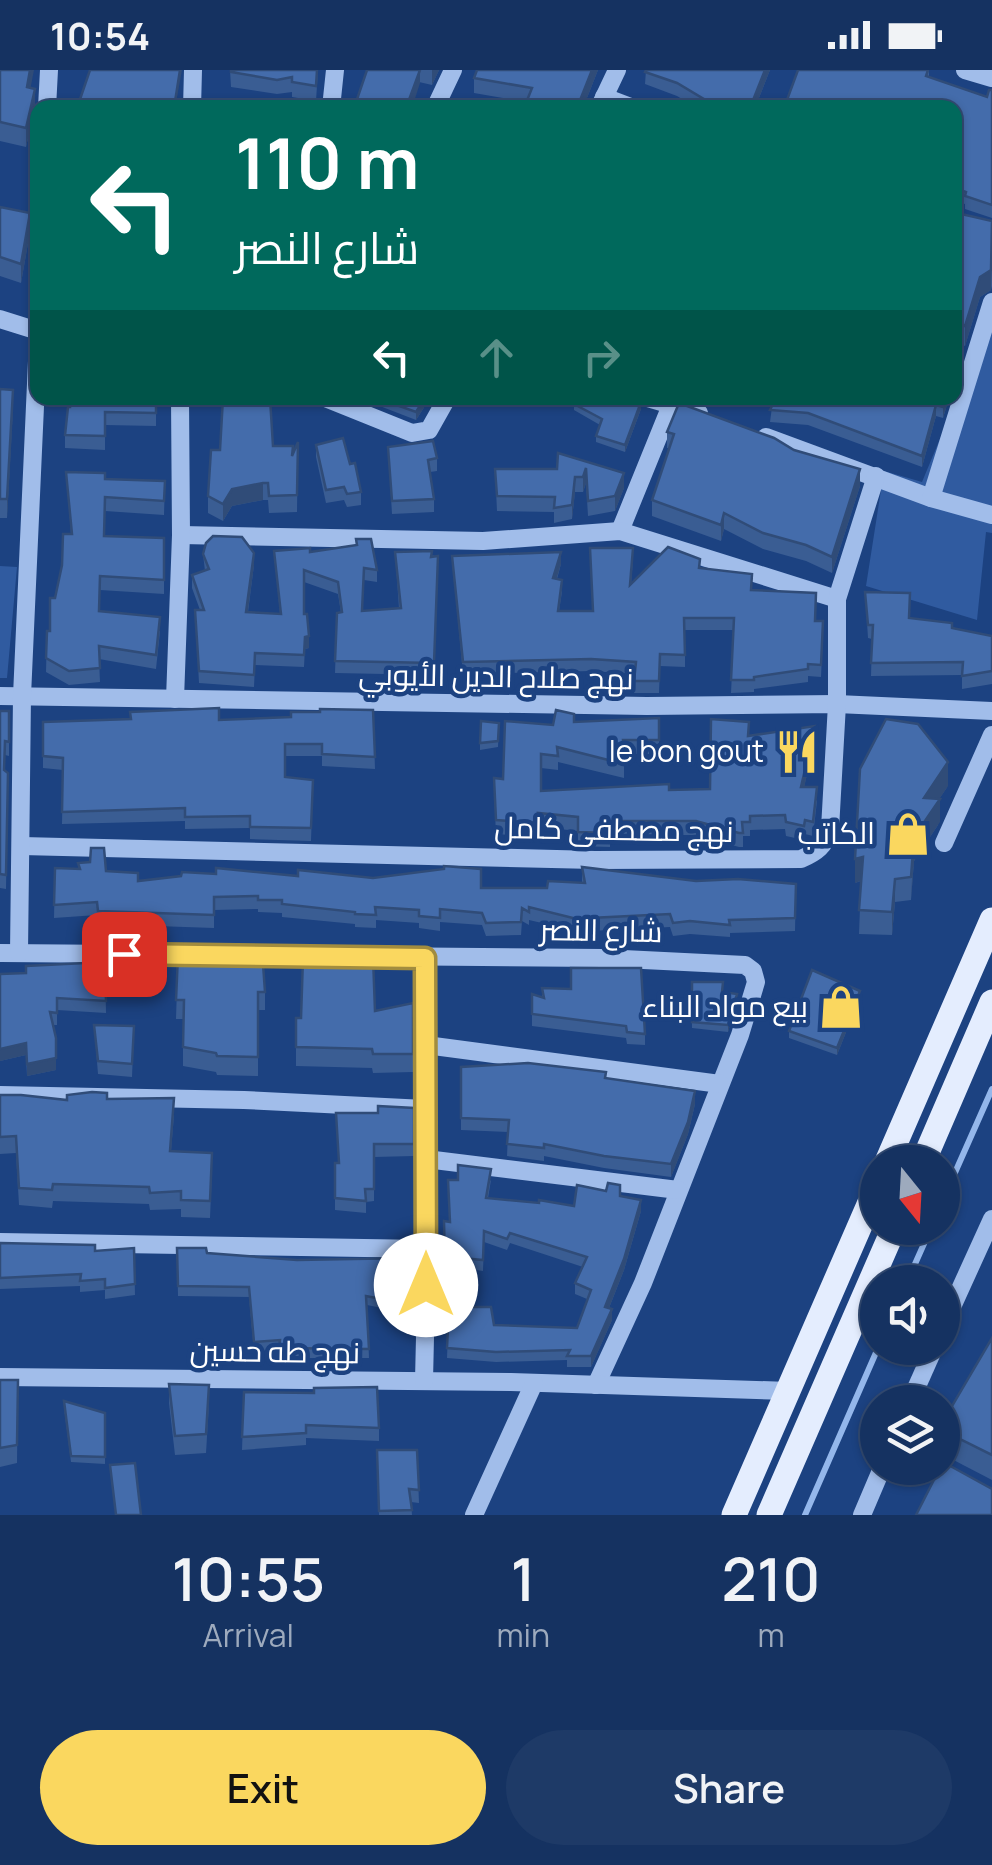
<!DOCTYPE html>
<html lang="en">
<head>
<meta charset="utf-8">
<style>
	body { margin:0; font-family:Manrope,Cairo,sans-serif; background:#1e3a67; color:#f1f3f6; height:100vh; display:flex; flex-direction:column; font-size:38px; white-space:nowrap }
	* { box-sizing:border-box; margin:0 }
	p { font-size:32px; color:#9daabd }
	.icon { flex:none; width:55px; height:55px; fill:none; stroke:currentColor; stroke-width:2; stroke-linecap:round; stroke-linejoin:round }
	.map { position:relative; height:1445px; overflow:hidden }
	.drawer { display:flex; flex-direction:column; background:#153261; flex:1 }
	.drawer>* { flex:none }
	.top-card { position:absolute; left:30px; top:30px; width:932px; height:305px; border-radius:20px; box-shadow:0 2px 8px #0004,0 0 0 2px #344d76; background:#00695c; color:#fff; overflow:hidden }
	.needle { width:65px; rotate:162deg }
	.fabs { position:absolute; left:860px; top:1075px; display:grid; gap:20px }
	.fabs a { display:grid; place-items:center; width:100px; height:100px; border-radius:50%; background:#153261; box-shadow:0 2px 8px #0004,0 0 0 2px #344d76; font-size:50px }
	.pin { position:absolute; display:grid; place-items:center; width:85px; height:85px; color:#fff; margin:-42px; border-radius:20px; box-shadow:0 5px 15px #0006 }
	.me { position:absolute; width:110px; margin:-55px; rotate:0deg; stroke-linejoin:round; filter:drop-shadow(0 0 8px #0008) }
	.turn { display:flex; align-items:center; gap:35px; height:210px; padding:0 40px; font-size:45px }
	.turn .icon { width:130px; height:130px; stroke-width:2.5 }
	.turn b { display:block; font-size:70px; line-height:85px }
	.lanes { display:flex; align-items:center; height:95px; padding:0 40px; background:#0003; justify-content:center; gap:50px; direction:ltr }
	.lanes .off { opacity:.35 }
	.eta { display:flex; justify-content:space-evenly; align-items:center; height:170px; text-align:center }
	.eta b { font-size:60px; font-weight:600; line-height:70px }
	.action { display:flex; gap:20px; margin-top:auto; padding:20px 40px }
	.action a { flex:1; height:115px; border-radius:60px; background:#fad75f; color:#111; font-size:40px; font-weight:600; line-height:115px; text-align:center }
	.action a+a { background:#1e3a67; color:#f1f3f6 }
	.status { display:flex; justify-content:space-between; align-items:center; height:70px; padding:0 50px; background:#153261; direction:ltr }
	.status svg { height:28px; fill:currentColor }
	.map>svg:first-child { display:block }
	.green { fill:#305ba0 }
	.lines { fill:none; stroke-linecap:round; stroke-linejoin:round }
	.stream { stroke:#94b7eb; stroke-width:6 }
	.minor { stroke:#a1bdea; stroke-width:18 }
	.major { stroke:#e4edfe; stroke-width:25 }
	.wall { fill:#3a5d93 }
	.shaded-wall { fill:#304c78 }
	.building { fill:#446cab; stroke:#304c78; stroke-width:2.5 }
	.route-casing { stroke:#a28c3e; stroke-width:25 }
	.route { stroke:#fad75f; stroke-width:18 }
	.labels { text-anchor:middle; stroke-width:9; stroke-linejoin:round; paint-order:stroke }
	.street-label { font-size:30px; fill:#fff; stroke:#1c4281 }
	.poi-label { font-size:30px; fill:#fff; stroke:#1c4281; text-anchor:end }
</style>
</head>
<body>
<div class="status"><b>10:54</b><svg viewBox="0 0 49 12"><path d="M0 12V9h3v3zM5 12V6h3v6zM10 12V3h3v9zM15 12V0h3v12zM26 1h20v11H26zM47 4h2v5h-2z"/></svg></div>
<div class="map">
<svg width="992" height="1445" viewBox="0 0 992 1445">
	<rect width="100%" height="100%" fill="#1c4281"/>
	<g class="green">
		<path d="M992,244v219l-6,-1 -9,88 -111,-34 18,-115 38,11z"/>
		<path d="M0,496l17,1 -10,111h-7z"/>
	</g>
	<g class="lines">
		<g class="stream">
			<path d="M942,1132l50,-113"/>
			<path d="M907,1212l24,-54"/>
			<path d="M805,1445l73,-167"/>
		</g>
		<g class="minor">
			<path d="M965,0l27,8"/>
			<path d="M604,27l29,11"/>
			<path d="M47,38l2,-38"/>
			<path d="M192,38l1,-38"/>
			<path d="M331,38l4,-38"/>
			<path d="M435,38l18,-38"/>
			<path d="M599,38l18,-38"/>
			<path d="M0,249l38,12"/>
			<path d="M325,328l87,35 17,-3 18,-32"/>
			<path d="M648,328l51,15"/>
			<path d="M766,367l165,61 61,17"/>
			<path d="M931,428l61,-196"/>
			<path d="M620,461l52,-128"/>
			<path d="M181,465l302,6 137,-10 217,68"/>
			<path d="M0,626l647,10 190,-2 155,7"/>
			<path d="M175,629l6,-164 -1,-137"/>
			<path d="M944,773l48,-108"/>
			<path d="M22,776l573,14 206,-1c16,-7 24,-13 29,-30l7,-125v-105l39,-123"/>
			<path d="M0,883l603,5 142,7 8,6 3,11 -16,53 -97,248 -47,102"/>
			<path d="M19,883l3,-257 16,-357"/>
			<path d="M426,975l294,39"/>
			<path d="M0,1025l244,5 181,9"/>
			<path d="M426,1089l252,31"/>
			<path d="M0,1172l427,7"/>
			<path d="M942,1259l50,-110"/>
			<path d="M0,1307l511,5 278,9"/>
			<path d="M424,1311l3,-132 -2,-292"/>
			<path d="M910,1332l24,-54"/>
			<path d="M474,1445l60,-132"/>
			<path d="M862,1445l20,-47"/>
		</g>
		<g class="major">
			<path d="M887,1092l105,-242"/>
			<path d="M923,1092l69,-160"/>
			<path d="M734,1445l144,-331"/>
			<path d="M769,1445l125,-287"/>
		</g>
	</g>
	<g class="wall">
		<path d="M0,0l30,18 5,20 -9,39 -26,-6z"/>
		<path d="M230,0h88l-2,31 -24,-4v-5l-15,2 -46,-7z"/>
		<path d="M367,0h72l-7,15z"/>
		<path d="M477,0h121l-15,38 -57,-6 -52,-9v-15z"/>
		<path d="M646,0h124l-15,38h-58l-20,-12 -32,-12z"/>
		<path d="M929,0v7l58,20 5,-7v128l-27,-9v-5l-10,-3v-93h-171z"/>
		<path d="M0,137l30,25 -9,51 -21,-7z"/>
		<path d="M955,147l37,4v65l-1,4 -11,7 -15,49 -10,-4z"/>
		<path d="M0,319l13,19 -6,110h-7z"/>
		<path d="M69,328h87v28l-51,-1v25l-40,-2v-13l5,-28z"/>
		<path d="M372,328h58l-14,22 -44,-17z"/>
		<path d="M744,328h205l-6,20 -7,-2 -14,51 -114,-42 -38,-3 2,-15z"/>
		<path d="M574,334l67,5 -16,43 -29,-10v-6l4,-11 -26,-15z"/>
		<path d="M667,362l127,18 66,36 -28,87 -26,-12 -43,-12 -39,-20 -3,12 -69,-25v-16l17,-52h-2z"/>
		<path d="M298,372l-1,70 -28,1 -1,-13h-5l-31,6 -9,15 -15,-8v-17l65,-50 20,8z"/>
		<path d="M316,375l34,19 11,28v13l-14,2 -3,-7 -18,3 -10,-46z"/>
		<path d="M388,377l49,11v13l-7,1 4,27v13l-42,2z"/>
		<path d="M495,399h62l67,19 -9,23 -27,5 -2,-33 -3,9h-8l-3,27 -18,4v-11l-57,-1z"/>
		<path d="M66,402l39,7 60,2 -1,34 -59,-4 -1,25 60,2v56l-64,-4 -1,21 61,20 -4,38 -57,-10 1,23 -31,3 -23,-13 1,-41h3l5,-33 16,-64z"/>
		<path d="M274,481l36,1 67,18v12l-13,-2 -2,31 37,-3 -4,-56 43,4 -4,119 -99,-2 2,-60h4l-3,-19 -34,-12v32l5,34 -4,1 -1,18 -49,-2 -1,22 -55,-4 -4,-73h5l-8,-22v-13l13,-4 -2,-17 51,11 -6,47 32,2z"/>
		<path d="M452,486l109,8 -4,15 5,13 -3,19h33l41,-51 -2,24 69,-16 52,22 63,31 8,13 -2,43 -13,-1v6l-54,7v3l-23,1 3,-63h-49v37l-25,-1 -1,27h-25l1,-19 -44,-3 -128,3z"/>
		<path d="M865,522l45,26 82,18v48l-30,5v-14l-91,1 1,-37 -4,-1z"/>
		<path d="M373,640l2,59 -53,-3v-10h-37v21l28,3 -2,61 -61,-2v-11l-65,1v-8l-123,3 1,-54 -20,-2v-46l176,-2 72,-3z"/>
		<path d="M0,641h9v45l-4,-1 -1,15 4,3 -2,116 -6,-1z"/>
		<path d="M659,648v36h-35v24l-66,-16v8l-17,-2v23l169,-2 39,-53 66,4 -11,47 13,14 -4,35 -8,-2 -1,6 -18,-4 -1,-7 -35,1v6h-7v11h-4l-43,-12h-86v12l-32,-1v-15l-39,-4v10l-43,-3 -2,-42 9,-13 50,-54 21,-3z"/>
		<path d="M499,653l-1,24 -18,3v-7z"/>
		<path d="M948,716l-9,13 -1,26 -24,36 -3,39 -16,2 -3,33 -33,-1 2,-53 -6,2z"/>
		<path d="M78,793l60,18 160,-5 183,12h66l35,-5v-16l114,14 100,3 -1,47 -65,2v4l-40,-3 -17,2 -3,-9 -80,4 -1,3 -60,-14v5l-7,-4 -1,14 -35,1 -4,-11 -42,-3v9l-21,-3v-5l-43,-3v8l-21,-1v-3l-73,-7v-4l-24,-1v-3l-44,1v18l-116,-4 -1,-9 -43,3 1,-50 23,1z"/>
		<path d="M223,880l42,42v18h-7v66l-41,-1 -1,-3 -33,-6v-47h-7l2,-64 45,6z"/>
		<path d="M105,892l1,51 -49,-3v15h-4l3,45 -29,6 -1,-21 -26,6v-87l26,-1z"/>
		<path d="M692,912l30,10 15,9 -9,31 -36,-4z"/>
		<path d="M542,918l103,46v11l-18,-1 -1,-6 -94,-12v-32l10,4z"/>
		<path d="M860,927l-23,58 -48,-17v-7z"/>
		<path d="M413,933v69l-40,1 -1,-5 -76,-2v-48l79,-7z"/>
		<path d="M94,955l40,1 -2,51 -34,-3z"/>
		<path d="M461,997l145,11 89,26 -7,30 -17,43 -67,-9 -60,-12v5l-37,-5 1,-24 -47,-2z"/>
		<path d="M0,1025l67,5 40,-1 67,16 -3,36 41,19 -2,48 -29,-1v-8l-31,1 -1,-6 -96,-3 -1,7 -33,-3 -3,-52 -16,1z"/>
		<path d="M414,1038v48l-40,1v44l-8,1v11l-31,-3v-47h3l40,-50z"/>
		<path d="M491,1110l-3,18 86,8 46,-10 21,15 -17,59 -15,38 3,12 -21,47h-24v-7l-71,2 -49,-4 2,-51 45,18 83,3 10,-29 -12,-5v-11l8,-16 -73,-24 -3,7 -23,-8 -1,29 -20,-3 -2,10 -16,-3 -1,-54 6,1z"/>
		<path d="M0,1173l95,8 39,-3 1,47 -30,4v-9l-25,2v-6l-80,3z"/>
		<path d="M177,1178l30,5 90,7 113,-2 1,43 -13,-3 -1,13 -30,-6 2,53h-90v-8l-25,1 -5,-54 -71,-1z"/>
		<path d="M992,1268v142l-50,-26v-31z"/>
		<path d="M0,1310h18l-1,83 -17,4z"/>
		<path d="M169,1314l40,19 -3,50 -31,2 -6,-52z"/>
		<path d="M244,1322l135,36v13l-73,-3v7l-64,5z"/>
		<path d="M64,1338l41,5v51l-34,-2z"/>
		<path d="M377,1380h40l2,53 -8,-1 1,13h-33z"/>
	</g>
	<g class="shaded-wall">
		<path d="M30,0h4l-7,36v-19z"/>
		<path d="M180,0h2l-7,38h-1z"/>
		<path d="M420,0v13l-8,25h-6z"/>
		<path d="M432,0h7l-7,15z"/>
		<path d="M592,0h6l-15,38h-6z"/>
		<path d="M765,0h5l-15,38h-5z"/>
		<path d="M35,19v19l-9,39v-19z"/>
		<path d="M30,143v19l-9,51v-19z"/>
		<path d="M992,195l-1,25 -11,7 -15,49v-20l15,-49z"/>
		<path d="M13,320v18l-6,110v-19z"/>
		<path d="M425,328h5l-14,22v-8z"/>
		<path d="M946,328h3l-6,20v-11z"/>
		<path d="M641,332v7l-16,43v-7z"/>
		<path d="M936,335v11l-14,51v-11z"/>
		<path d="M586,398v15l-3,9v-15z"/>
		<path d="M860,399v17l-28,87v-16z"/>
		<path d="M624,403v15l-9,23v-15z"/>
		<path d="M575,407v15l-3,27v-14z"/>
		<path d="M263,413v17l-31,6 -9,15v-17l9,-15z"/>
		<path d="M724,443v16l-3,12v-16z"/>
		<path d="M561,482v12l-8,26v-12z"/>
		<path d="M254,483v12l-8,59v-12z"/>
		<path d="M309,566v12l-4,1 -1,18 1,-30z"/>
		<path d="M815,656v14l-14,61v-14z"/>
		<path d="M948,692v24l-24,36v-24z"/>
		<path d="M940,729v23l-26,39 -3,39 3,-63z"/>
		<path d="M863,787v23l-8,3v-24z"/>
		<path d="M895,809v23l-3,33v-23z"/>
		<path d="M860,921v6l-23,58v-7z"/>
		<path d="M737,924v7l-9,31v-7z"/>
		<path d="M56,968v32l-29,6v-12z"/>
		<path d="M26,973v12l-26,6v-12z"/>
		<path d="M695,1021v13l-7,30 -17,43v-13z"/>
		<path d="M641,1130v11l-17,59 -19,48v-11z"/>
		<path d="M612,1239v11l-21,47v-11z"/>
	</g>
	<g class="building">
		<path d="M0,0h30l-3,17 8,2 -9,39 -26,-6z"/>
		<path d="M90,0h90l-6,38h-97z"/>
		<path d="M231,0h86l-1,16 -24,-4v-5l-15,3 -46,-8z"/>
		<path d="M367,0h53l-14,38h-52z"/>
		<path d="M477,0h115l-15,38h-53l8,-20 -58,-10z"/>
		<path d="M646,0h119l-15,38h-31l-42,-25 -32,-11z"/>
		<path d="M798,0h130l-2,6 61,21 2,-7h3v115l-27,-9 1,-4 -11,-4v-80h-171z"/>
		<path d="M256,34v4h-28v-2z"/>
		<path d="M0,137l30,6 -9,51 -21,-7z"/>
		<path d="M957,143l35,8 -1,49 -11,7 -15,49 -10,-4v-105z"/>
		<path d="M0,319l13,1 -6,109h-7z"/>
		<path d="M70,328h86v15l-51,-1v24l-40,-1 3,-28h2z"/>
		<path d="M223,328h47l3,48h20l-1,10 6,-14 -1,53 -28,1 -1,-13h-5l-31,6 -9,15 -15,-8 3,-46h9z"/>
		<path d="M377,328h48l-9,14z"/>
		<path d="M577,328h51l13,4 -16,43 -29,-9 6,-17 -28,-15z"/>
		<path d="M776,328h170l-3,9 -7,-2 -14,51 -114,-43 -38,-3z"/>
		<path d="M679,333l95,35 20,12 66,19 -28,88 -26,-12 -43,-12 -39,-20 -3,12 -69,-25 22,-66 -7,-2z"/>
		<path d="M343,368l7,26 5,-1 6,29 -14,2 -3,-7 -18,3 -10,-45z"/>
		<path d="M433,371l4,17 -9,2 6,39 -42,2 -4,-54z"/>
		<path d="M558,383l66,20 -9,23 -27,5 -2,-33 -3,9h-8l-3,28 -18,3 1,-11 -58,-1 -2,-27h62z"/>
		<path d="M66,402l39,1v6l60,2 -1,20 -59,-4 -1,39 60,2v42l-64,-4 -1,35 61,6 -4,38 -57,-9 1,22 -31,3 -23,-13 1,-27h3v-33h5l7,-33 1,-31h9z"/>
		<path d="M213,466l29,1 12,16 -8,59 35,2 -7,-63 36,-3v4l47,-7 -1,-6h15l6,31 -13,-2 -2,43 39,-3 -6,-56 37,-1 -1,6 7,-1 -4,107 -99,-2 2,-48 5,-1 -4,-30 -34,-12v44h3l2,22 -4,1 -1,18 -49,-2 -1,22 -55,-4 -4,-61h9l-12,-35 17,-6 -6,-15 3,-11z"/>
		<path d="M668,477l32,12 -1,9 53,6 -1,16 65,3 -1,28h8l-2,44 -13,-1v5l-54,8v3h-23l3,-62h-50l1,37 -25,-1 -1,27h-25l2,-19 -45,-3 -128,3 -11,-106 109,-4 -8,26 9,2 -4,31h35l-3,-63h43l-3,37z"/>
		<path d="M865,522l45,1 -1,25 43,5v5l40,8v35l-30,5 1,-14 -92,1 2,-38h-5z"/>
		<path d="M219,638v12l72,-3v-5h29v-3l53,1 2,47 -53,-3v-10h-37v33l28,3 -2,48 -61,-1v-11l-65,1v-9l-123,4 1,-54 -20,-2v-34l88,-3 -1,-7z"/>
		<path d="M556,640l18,4v8l85,-4v22h-36l1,24 -67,-17 1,9 -17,-2v37l128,-7v6l41,-1 1,-70 38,3 -1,14 67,-10 -14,61h16l-4,35 -8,-2 -1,6 -18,-4 -1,-7 -35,1v6h-8l1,11h-4l-43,-12h-86v12l-32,-1v-15l-40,-4 1,10 -43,-3 -2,-42 9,1 2,-58 48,4z"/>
		<path d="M0,641h9v31l-4,-1 -1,29 4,3 -2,102 -6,-1z"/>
		<path d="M886,649l32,5 30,38 -24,36 16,1 -26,38 -3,40 -16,2 -3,33 -33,-2 4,-53 -8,2 5,-90z"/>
		<path d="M481,651l18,2 -1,18 -18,2z"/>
		<path d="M91,778h13l2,23 32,2v8l43,-5 1,-4 34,2v-6l82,8v-6l75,8 71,-9v-3l37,3v19h66l1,-7 37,2 -3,-16 114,14 42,-2 58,5 -1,34 -66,2 1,5 -40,-4 -17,2 -3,-9 -80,4 -1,4 -60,-15v5l-7,-4 -1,14 -35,1 -4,-10 -42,-4v9l-21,-2v-6l-44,-3 1,8 -21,-1v-2l-73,-8v-4h-24v-4l-44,1v18l-116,-4 -1,-9 -43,3 1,-37 25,1 -2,-6 12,-1z"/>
		<path d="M223,880h39l3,42h-7v65l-41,-1 -1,-3 -33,-6 1,-47h-8l2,-45 46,6z"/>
		<path d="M373,887l2,54 38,-8v51h-40l-1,-5 -76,-2v-29h5l2,-60z"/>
		<path d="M105,892l1,39 -49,-3v15l-7,-1 6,26v20l-29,6 -1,-21 -26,6v-75l26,-1v-7z"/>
		<path d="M571,898h70l4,66 -18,-2 -1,-6 -94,-12v-20l12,4 -2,-10 29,1z"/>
		<path d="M812,900l48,21 -23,57 -48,-17z"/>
		<path d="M692,912h31l-1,10 15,2 -9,31 -36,-3z"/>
		<path d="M94,955l40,1 -2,38 -34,-3z"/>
		<path d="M528,993l78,9 -1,6 90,13 -7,31 -17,42 -67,-8 -60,-12v4l-37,-4 2,-24 -48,-2v-51z"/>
		<path d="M92,1022l15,1v6l67,-1 -4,53 42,2 -2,48 -29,-1v-9l-31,2 -1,-6 -96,-3 -1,6 -33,-2 -3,-52 -16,1v-42h21l46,5v-5z"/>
		<path d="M378,1036l36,2v36h-40v45h-9l1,12 -31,-3v-35h4l-3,-50h42z"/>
		<path d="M458,1095l33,4 -5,29 53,5v-3l35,6 3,-21 29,6 2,-8 12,2v11l21,4 -17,59 -19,48 7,2 -21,47h-24l3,-6 -74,2 -49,-4 2,-41h42l3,18 83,3 14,-38 -16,-7 12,-26 -77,-24 -3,6 -23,-8 -1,29 -20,-2 -2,9 -16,-3 -1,-43 6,1 -2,-42h10z"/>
		<path d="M0,1173l95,2v6l39,-3 1,36 -30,4v-9l-25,2 1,-7 -81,4z"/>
		<path d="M177,1178h29l1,5 90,7 113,-2 1,34 -13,-4 -1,14 -31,-6 3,53 -90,-1 1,-8 -26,2 -5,-55 -71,-1z"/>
		<path d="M992,1268v117l-50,-25v-7z"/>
		<path d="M0,1310h18l-1,65 -17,3z"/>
		<path d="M169,1314l40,1 -3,49 -31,2z"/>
		<path d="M377,1317l2,41 -73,-3v8l-64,4 2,-45 70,1v-5z"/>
		<path d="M64,1331l41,12v44l-34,-1z"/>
		<path d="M377,1380h40l2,40 -10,-1 3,21 -33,1z"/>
		<path d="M943,1392l49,27v26h-76l24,-47h2z"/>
		<path d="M135,1393l6,52h-25l-6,-50z"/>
	</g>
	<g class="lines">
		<g class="route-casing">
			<path id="route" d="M124,884l301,4 1,327"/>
		</g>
		<use href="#route" class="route"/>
	</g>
	<defs>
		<g id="restaurant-bare" transform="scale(3.45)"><path d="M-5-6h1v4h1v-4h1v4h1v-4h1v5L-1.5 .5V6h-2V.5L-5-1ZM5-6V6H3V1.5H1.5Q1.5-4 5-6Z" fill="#fad75f" stroke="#1c4281" stroke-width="2.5" paint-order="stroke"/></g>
		<g id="shop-bare" transform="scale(3.45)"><path d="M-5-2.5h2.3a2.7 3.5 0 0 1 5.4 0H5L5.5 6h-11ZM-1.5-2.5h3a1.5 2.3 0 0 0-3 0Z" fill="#fad75f" stroke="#1c4281" stroke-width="2.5" paint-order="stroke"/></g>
	</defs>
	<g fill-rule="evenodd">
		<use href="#restaurant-bare" x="797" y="682"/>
		<use href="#shop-bare" x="908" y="764"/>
		<use href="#shop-bare" x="841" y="937"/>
	</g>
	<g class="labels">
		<g class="street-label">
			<text transform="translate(496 607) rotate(1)" y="10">نهج صلاح الدين الأيوبي</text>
			<text transform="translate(614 760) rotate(1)" y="10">نهج مصطفى كامل</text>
			<text transform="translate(601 861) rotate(1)" y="10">شارع النصر</text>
			<text transform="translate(275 1282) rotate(1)" y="10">نهج طه حسين</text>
		</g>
		<g class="poi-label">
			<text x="764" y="692">le bon gout</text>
			<text x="875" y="774">الكاتب</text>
			<text x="808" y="947">بيع مواد البناء</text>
		</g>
	</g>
</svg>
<div class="fabs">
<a><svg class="needle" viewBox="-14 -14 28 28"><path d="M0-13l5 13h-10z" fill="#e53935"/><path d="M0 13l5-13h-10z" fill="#9daabd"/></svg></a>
<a><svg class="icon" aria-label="sound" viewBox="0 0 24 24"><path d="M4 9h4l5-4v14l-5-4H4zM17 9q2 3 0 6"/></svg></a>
<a><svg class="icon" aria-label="layers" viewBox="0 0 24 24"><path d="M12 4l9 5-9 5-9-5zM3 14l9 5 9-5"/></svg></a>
</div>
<div class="pin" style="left:124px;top:884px;background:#d93025"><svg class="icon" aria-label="arrive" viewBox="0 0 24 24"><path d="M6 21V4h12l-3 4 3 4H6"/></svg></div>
<svg class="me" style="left:426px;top:1215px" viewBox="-20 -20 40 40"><circle r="19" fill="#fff"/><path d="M0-13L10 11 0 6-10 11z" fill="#fad75f"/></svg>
<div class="top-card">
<div class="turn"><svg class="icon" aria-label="left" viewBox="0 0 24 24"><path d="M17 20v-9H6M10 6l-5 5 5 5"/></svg><div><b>110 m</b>شارع النصر</div></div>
<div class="lanes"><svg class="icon" aria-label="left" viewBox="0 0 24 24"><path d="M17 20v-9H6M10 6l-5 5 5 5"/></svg><svg class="icon off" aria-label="ahead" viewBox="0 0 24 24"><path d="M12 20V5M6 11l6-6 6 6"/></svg><svg class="icon off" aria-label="right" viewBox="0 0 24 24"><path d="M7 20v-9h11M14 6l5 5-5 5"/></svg></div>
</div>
</div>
<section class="drawer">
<div class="eta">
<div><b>10:55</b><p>Arrival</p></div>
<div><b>1</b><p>min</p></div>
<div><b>210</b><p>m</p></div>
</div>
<div class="action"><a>Exit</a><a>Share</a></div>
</section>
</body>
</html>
